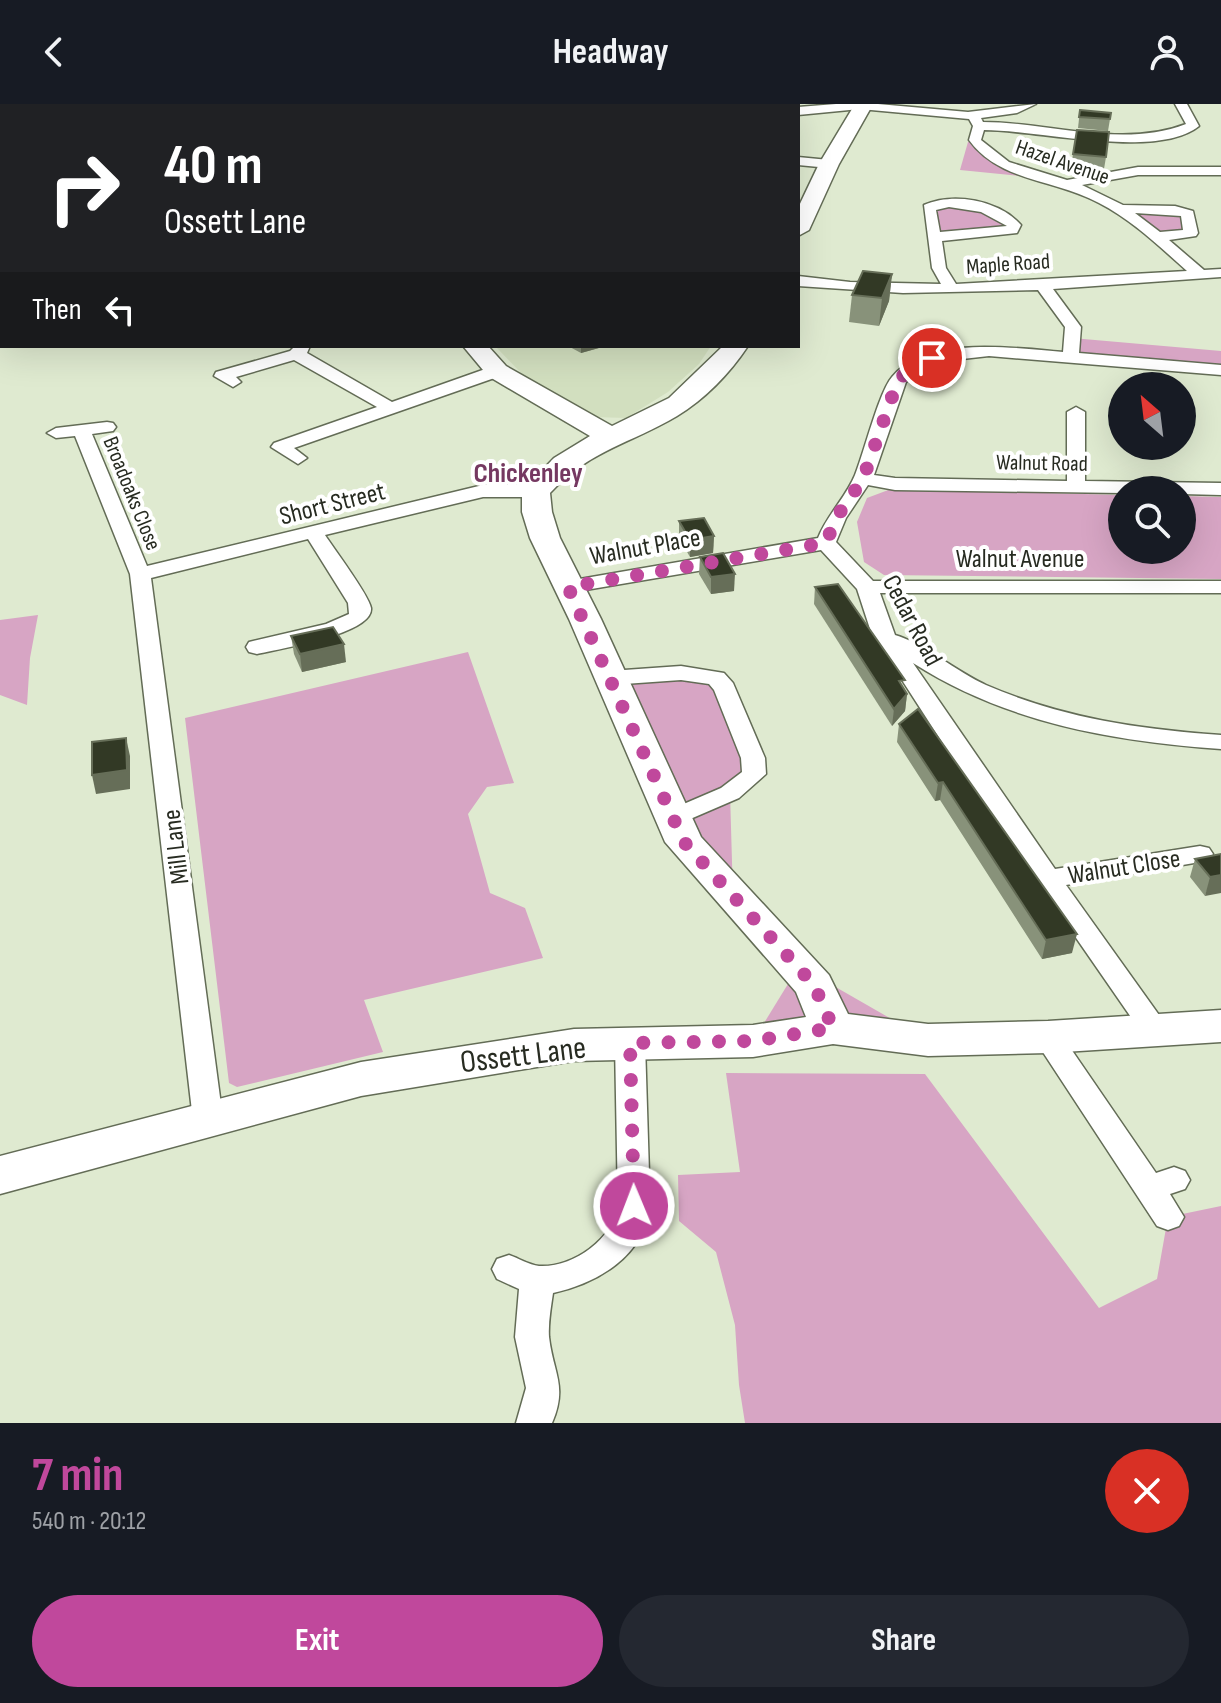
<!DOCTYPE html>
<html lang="en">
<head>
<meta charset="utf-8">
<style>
	body { margin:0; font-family:"Sofia Sans Condensed",sans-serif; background:#242831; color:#f1f3f6; height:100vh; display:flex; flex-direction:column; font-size:30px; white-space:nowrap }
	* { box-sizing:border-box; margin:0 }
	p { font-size:26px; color:#9ea1a6 }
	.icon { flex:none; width:44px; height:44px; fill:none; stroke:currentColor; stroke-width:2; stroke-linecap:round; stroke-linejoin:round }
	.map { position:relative; height:1319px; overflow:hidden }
	.details { display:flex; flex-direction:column; background:#171b24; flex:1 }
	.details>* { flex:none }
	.hud { position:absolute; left:0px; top:0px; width:800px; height:244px; box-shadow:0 8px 32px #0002; background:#202124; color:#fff; overflow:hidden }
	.needle { width:52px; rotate:332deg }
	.controls { position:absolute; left:1108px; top:268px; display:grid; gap:16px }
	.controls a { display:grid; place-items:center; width:88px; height:88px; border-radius:50%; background:#171b24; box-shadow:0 8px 32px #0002; font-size:40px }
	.pin { position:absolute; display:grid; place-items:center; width:68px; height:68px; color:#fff; margin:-34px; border:4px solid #fff; border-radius:50%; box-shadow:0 2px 8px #0007 }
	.me { position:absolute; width:88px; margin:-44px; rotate:359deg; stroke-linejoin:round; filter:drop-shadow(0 0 6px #0008) }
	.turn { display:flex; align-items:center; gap:28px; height:168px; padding:0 32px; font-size:36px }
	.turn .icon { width:104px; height:104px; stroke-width:2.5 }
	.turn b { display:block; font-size:56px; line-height:68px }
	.then { display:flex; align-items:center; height:76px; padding:0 32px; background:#0003; gap:16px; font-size:30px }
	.round { display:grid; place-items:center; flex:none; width:84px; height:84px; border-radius:42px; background:#242831 }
	.overview { display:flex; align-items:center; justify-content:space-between; height:136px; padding:0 32px }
	h1 { font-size:48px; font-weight:700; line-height:60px; color:#c0489c }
	.primary-button { display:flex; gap:16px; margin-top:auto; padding:16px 32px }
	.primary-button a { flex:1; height:92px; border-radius:48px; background:#c0489c; color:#fff; font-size:32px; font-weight:700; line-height:92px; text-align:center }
	.primary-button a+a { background:#242831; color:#f1f3f6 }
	header { display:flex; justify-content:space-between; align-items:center; height:104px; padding:0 32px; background:#171b24; font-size:36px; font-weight:700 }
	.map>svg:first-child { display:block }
	.built { fill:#d2dfbf }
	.green { fill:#d7a5c4 }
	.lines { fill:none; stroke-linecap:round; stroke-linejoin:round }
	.street-casing { stroke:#636c56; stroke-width:3 }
	.secondary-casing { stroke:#636c56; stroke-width:3 }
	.street { fill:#fff; fill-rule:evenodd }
	.secondary { fill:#fff; fill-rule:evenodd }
	.wall { fill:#88927a }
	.shaded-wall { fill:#666e58 }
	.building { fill:#323925; stroke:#666e58; stroke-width:2 }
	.route { stroke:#c0489c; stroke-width:14; stroke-dasharray:0 25.2 }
	.labels { text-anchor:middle; stroke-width:8; stroke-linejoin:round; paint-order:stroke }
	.far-street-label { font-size:22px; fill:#272b21; stroke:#fff }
	.street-label { font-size:26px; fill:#272b21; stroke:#fff }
	.far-district-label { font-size:28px; font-weight:bold; fill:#753861; stroke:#fff }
	.near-street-label { font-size:32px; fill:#272b21; stroke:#fff }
</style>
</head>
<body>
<header><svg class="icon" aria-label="back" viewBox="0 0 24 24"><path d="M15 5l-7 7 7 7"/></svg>Headway<svg class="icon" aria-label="person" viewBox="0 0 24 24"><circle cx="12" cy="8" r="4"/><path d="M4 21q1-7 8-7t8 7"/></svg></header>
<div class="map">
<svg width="1221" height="1319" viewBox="0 0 1221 1319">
	<rect width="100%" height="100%" fill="#dfead0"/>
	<path class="built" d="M495,242h216l-12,18 -31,28 -42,26 -32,-1 -65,-36z"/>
	<g class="green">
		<path d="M0,0h162l1,2h-161l-1,135z"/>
		<path d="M975,36l56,37 -71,-7 8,-28z"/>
		<path d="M932,101l41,1 41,19 -79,12z"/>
		<path d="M1124,105l64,5 3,19 -33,4z"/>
		<path d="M1072,234l149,13v19l-150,-13z"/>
		<path d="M891,385l231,6v55h60v-54l39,1v82l-337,-4 -20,-13 -7,-40 10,-24z"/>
		<path d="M38,511l-8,43 -3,47 -27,-10v-75z"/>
		<path d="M468,548l46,131 -27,4 -19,27 22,79 35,15 18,50 -179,42 19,52 -146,35 -8,-4 -44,-365z"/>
		<path d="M707,571l46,83 -23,35 3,103 -123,-218z"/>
		<path d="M799,862l129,74 -175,1z"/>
		<path d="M726,969l199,1 174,234 58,-29 11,-62 53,-11v217h-476l-6,-38 -4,-60 -19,-73 -37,-31 -1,-46 62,-3z"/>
	</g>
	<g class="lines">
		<g class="street-casing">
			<g id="street">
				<path d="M225,0h13l1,2h-13z"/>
				<path d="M258,0h12l-13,2z"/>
				<path d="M370,0h12l1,2h-12z"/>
				<path d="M490,0h12l1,2h-12z"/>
				<path d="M614,0h13l1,2h-13z"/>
				<path d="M712,0h13l1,2h-13z"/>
				<path d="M836,0h42l90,8 68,-8 -19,9 -36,5 2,4c66,0 139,27 203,2l-11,-20h12l12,22c-42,34 -161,4 -215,4l-3,10 28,22 58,18 71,-13h83v8h-83l-56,10 41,20 52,1 18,5 5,22 -2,3 -27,4 35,30 17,-1v8l-168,12 28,38 -2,26 142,12v10l-232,-19 -53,6 -17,9 -13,11 -32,93 21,3 172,3v-69l9,-5 9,5v69l136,2v12l-39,-1v-4h-60v3l-227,-3 -27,-5 -22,33 -10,24 37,39h348v12h-341l15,42c24,6 64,38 91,50 76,33 153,44 235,50v14c-109,-8 -214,-26 -308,-86l142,206 145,-23 9,2 4,6 -4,6 -9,2 -134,23 98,137 4,7 -4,7 -10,3 -10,-3 -182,-263 -91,-141 -14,-43 -36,-39 -253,43 -10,-6 10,-6 250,-43c9,-23 28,-41 37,-63 9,-22 24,-83 37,-98 34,-42 124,-29 171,-25l2,-25 -27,-37 -135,3 -105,-7v-10l52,6 91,2 -9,-16 -8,-63c30,-13 75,-5 97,20l-4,8 -75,8 4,27 10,16 231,-13c-28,-25 -55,-51 -88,-68 -43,-24 -100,-21 -130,-63l4,-14 -4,-7 -109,-10 -62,6v-8zM949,103l32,5 26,14 -67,6 -4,-22zM1135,109l46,3 2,14 -23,2z"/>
				<path d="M798,53l31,3 6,4 -6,4 -31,-3z"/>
				<path d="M295,242h15l-3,7 85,49 99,-35h12l2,4 -2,4 -209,73 13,10 -9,6 -27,-17 3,-4 103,-36 -83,-47 -58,17 5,5 -8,5 -19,-11 2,-4 74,-21z"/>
				<path d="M107,318l6,1 3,4 -3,4 -21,3 55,132 336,-81h53l9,6 -9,6h-53l-158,38c9,14 44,60 46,73 3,26 -93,41 -114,46l-8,-2 -3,-5 3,-5 77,-18 23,-10 -1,-11 -40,-64 -157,39 72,542 -4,8 -11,4 -11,-4 -4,-8 -63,-546 -55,-138 -19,2 -9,-5 9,-5z"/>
				<path d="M681,562l43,7 9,10 32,75 1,16 -27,24 -65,28 -9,-2 -4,-6 4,-6 56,-24 21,-16 -1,-14 -27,-68 -5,-6 -28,-4 -71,5 -11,-7 11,-7z"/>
				<path d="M1048,922l10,4 98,143 18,-6 11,4 5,9 -5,9 -15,5 14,23 -5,9 -11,4 -11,-4 -124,-189 5,-7z"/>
				<path d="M630,928l10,3 5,8 5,163c-6,50 -52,77 -97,87 -2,14 -5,30 -4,44 4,36 19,49 3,86h-36l10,-35 -11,-51 4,-48 -22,-10 -5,-10 5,-10 12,-4c9,3 20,10 30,11 34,2 74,-27 79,-60l-3,-163 5,-8z"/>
			</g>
		</g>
		<g class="secondary-casing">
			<g id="secondary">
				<path d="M855,0h18l-34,60 -30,66 -11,6v-28l21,-44z"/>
				<path d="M2,154v14l-2,1v-14z"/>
				<path d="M463,242h25l18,20 106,60 57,-28 54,-52h25c-18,27 -43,53 -71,70 -47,28 -86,33 -127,77l2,19 8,26 41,81 100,218 128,138 19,39 80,10 120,-3 173,-11v32l-173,11 -120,3 -95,-12 -80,13 -179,4 -213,35 -361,98v-38l361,-94 213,-33 179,-4 53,-8 -10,-25 -131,-150 -96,-223 -39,-81 -8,-26v-21l32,-33 36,-22 -102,-60z"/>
			</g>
		</g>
		<use href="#street" class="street"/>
		<use href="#secondary" class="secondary"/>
	</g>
	<g class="wall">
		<path d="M1080,6l31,3 -3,18 -30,-3z"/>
		<path d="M1077,26l29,27 -2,12 -33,-3z"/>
		<path d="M892,170l-3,27 -10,25 -30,-4 3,-27z"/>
		<path d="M568,242h38l-25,7z"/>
		<path d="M679,417l35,15 -1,17 -23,4 -11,-19z"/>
		<path d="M700,453l34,34 -23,3 -12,-20z"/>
		<path d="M815,483l92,107 -2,17 -13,15 -78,-122z"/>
		<path d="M291,532l55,26 -44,10 -8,-18z"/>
		<path d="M899,620l173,229 -30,6 -102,-159 -5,1 -38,-59z"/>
		<path d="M1221,750l-16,42 -15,-19 5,-18z"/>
	</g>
	<g class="shaded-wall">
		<path d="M892,170l-3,27 -10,25 3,-28z"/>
		<path d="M581,242h25l-25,7z"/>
		<path d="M714,432l-1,17 -23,4v-17z"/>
		<path d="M735,470l-1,17 -23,3v-17z"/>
		<path d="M344,540l2,18 -44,10 -2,-18z"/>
		<path d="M907,590l-2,17 -13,15 2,-17z"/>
		<path d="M126,634l4,18v33l-34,5 -4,-19z"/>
		<path d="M943,678l-3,18 -5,1 3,-18z"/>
		<path d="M1221,771v18l-16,3 5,-19z"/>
		<path d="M1077,830l-5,19 -30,6 4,-19z"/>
	</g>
	<g class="building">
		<path d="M1080,6l31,3 -1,6 -31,-2z"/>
		<path d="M1077,26l32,2 -3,25 -33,-3z"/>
		<path d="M863,167l29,3 -10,24 -30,-3z"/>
		<path d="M704,414l10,18 -24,4 -11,-19z"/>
		<path d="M723,449l12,21 -24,3 -11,-20z"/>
		<path d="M838,480l67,96 -6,1 8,13 -13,15 -79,-122z"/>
		<path d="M333,523l11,17 -44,10 -9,-18z"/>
		<path d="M918,605l159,225 -31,6 -103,-158 -5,1 -39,-59z"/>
		<path d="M126,634l1,32 -35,5v-33z"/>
		<path d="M1221,750v21l-11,2 -15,-18z"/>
	</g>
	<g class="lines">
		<path class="route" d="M634,1102l-4,-163 123,-2 80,-13 -19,-43 -130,-143 -116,-255 258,-44 10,-25 27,-39 35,-99 15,-13 19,-9"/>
	</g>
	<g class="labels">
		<g class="far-street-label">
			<text transform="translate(1063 57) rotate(19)" y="8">Hazel Avenue</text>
			<text transform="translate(1008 159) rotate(-4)" y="8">Maple Road</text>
			<text transform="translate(1042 358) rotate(1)" y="8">Walnut Road</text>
			<text transform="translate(133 389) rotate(68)" y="8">Broadoaks Close</text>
		</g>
		<g class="street-label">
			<text transform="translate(332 399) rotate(-14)" y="9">Short Street</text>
			<text transform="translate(645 442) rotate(-10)" y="9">Walnut Place</text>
			<text x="1020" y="463">Walnut Avenue</text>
			<text transform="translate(913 516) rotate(62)" y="9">Cedar Road</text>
			<text transform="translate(175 743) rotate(-97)" y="9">Mill Lane</text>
			<text transform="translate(1124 762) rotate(-9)" y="9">Walnut Close</text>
		</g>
		<g class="far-district-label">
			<text x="528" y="378">Chickenley</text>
		</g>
		<g class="near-street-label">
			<text transform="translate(523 950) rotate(-7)" y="11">Ossett Lane</text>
		</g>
	</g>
</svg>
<div class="controls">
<a><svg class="needle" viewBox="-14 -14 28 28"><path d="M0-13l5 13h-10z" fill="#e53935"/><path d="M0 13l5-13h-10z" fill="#9ea1a6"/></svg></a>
<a><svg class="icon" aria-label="search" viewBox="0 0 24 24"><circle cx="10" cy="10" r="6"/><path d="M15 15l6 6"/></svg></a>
</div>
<div class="pin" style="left:932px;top:254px;background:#d93025"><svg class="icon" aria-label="arrive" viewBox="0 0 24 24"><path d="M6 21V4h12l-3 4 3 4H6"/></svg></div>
<svg class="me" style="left:634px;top:1102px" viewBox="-20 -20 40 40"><circle r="17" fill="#c0489c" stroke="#fff" stroke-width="3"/><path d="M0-11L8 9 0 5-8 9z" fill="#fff"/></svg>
<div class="hud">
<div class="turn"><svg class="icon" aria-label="right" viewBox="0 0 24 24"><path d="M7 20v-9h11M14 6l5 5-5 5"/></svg><div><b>40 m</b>Ossett Lane</div></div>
<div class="then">Then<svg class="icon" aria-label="left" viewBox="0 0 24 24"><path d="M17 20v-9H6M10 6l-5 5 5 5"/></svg></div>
</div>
</div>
<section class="details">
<div class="overview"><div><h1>7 min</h1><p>540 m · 20:12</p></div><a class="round" style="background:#d93025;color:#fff"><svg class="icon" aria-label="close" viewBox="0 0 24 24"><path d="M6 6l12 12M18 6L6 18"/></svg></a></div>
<div class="primary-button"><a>Exit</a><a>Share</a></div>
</section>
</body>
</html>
